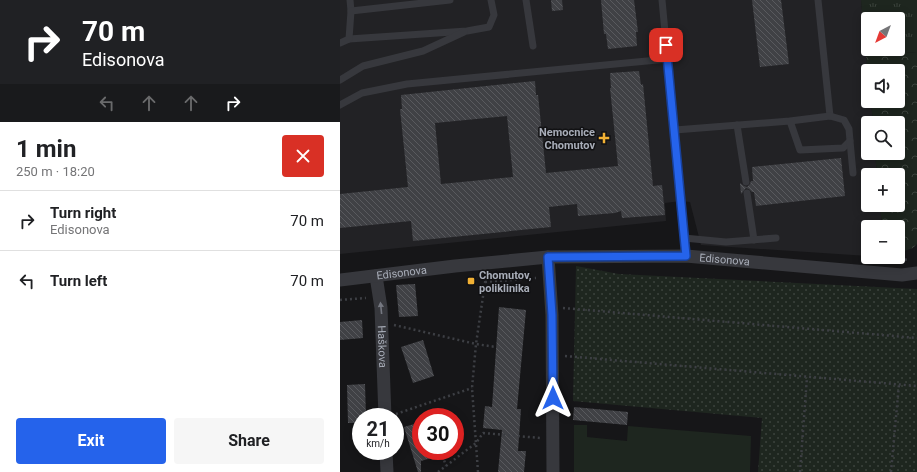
<!DOCTYPE html>
<html lang="en">
<head>
<meta charset="utf-8">
<style>
	body { margin:0; font-family:Roboto,sans-serif; background:#f6f6f6; color:#202124; height:100vh; display:flex; flex-direction:column; font-size:15px; white-space:nowrap }
	* { box-sizing:border-box; margin:0 }
	p { font-size:13px; color:#757577 }
	.icon { flex:none; width:22px; height:22px; fill:none; stroke:currentColor; stroke-width:2; stroke-linecap:round; stroke-linejoin:round }
	.map { position:relative; flex:1; overflow:hidden }
	.side { display:flex; flex-direction:column; background:#fff; width:340px }
	.side>* { flex:none }
	.banner { background:#202124; color:#fff; overflow:hidden }
	.needle { width:26px; rotate:221deg }
	.buttons { position:absolute; left:521px; top:12px; display:grid; gap:8px }
	.buttons a { display:grid; place-items:center; width:44px; height:44px; border-radius:4px; background:#fff; box-shadow:0 2px 10px #0003; font-size:20px }
	.speed { position:absolute; left:12px; top:408px; display:flex; gap:8px; font-size:20px; font-weight:700; text-align:center }
	.speed>* { display:grid; place-content:center; width:52px; height:52px; border-radius:50%; background:#fff; box-shadow:0 2px 10px #0003; line-height:1 }
	.speed small { font-size:10px; font-weight:400 }
	.speed .limit { border:6px solid #d22; background:#fff; color:#111 }
	.pin { position:absolute; display:grid; place-items:center; width:34px; height:34px; color:#fff; margin:-17px; border-radius:8px; box-shadow:0 2px 6px #0006 }
	.me { position:absolute; width:44px; margin:-22px; rotate:0deg; stroke-linejoin:round; filter:drop-shadow(0 0 3px #0008) }
	.turn { display:flex; align-items:center; gap:14px; height:84px; padding:0 16px; font-size:18px }
	.turn .icon { width:52px; height:52px; stroke-width:2.5 }
	.turn b { display:block; font-size:28px; line-height:34px }
	.lanes { display:flex; align-items:center; height:38px; padding:0 16px; background:#0003; justify-content:center; gap:20px; direction:ltr }
	.lanes .off { opacity:.35 }
	.round { display:grid; place-items:center; flex:none; width:42px; height:42px; border-radius:4px; background:#f6f6f6 }
	.overview { display:flex; align-items:center; justify-content:space-between; height:68px; padding:0 16px }
	h1 { font-size:24px; font-weight:700; line-height:30px }
	.action { display:flex; gap:8px; margin-top:auto; padding:8px 16px }
	.action a { flex:1; height:46px; border-radius:4px; background:#2563eb; color:#fff; font-size:16px; font-weight:700; line-height:46px; text-align:center }
	.action a+a { background:#f6f6f6; color:#202124 }
	ul { padding:0; list-style:none }
	li { display:flex; align-items:center; gap:12px; height:60px; padding:0 16px; border-top:1px solid #e0e0e0 }
	li div { flex:1 }
	li b { display:block; font-size:15px }
	li em { font-style:normal }
	main { display:flex; flex:1; min-height:0 }
	.map>svg:first-child { display:block }
	.built { fill:#222225 }
	.grass { fill:url(#grass-tufts) }
	.forest { fill:url(#forest-crowns) }
	.garden { fill:url(#garden-dots) }
	.pitch { fill:#1e261f }
	.building { fill:url(#building-back-hatch); fill-rule:evenodd }
	.lines { fill:none; stroke-linecap:round; stroke-linejoin:round }
	.path { stroke:#3d3f44; stroke-width:2.5; stroke-dasharray:2 3; stroke-linecap:butt }
	.lane { stroke:#37383d; stroke-width:7 }
	.street { stroke:#37383d; stroke-width:13 }
	.oneway { fill:#757881 }
	.route-casing { stroke:#184099; stroke-width:10 }
	.route { stroke:#2563eb; stroke-width:7 }
	.poi-dot { fill:#f2b134; stroke:#111113; stroke-width:1.5 }
	.labels { text-anchor:middle; stroke-width:3; stroke-linejoin:round; paint-order:stroke }
	.poi-label { font-size:11px; font-weight:bold; fill:#a8adb8; stroke:#111113; text-anchor:end }
	.street-label { font-size:11px; fill:#a8adb8; stroke:#111113 }
</style>
</head>
<body>
<main>
<section class="side">
<div class="banner">
<div class="turn"><svg class="icon" aria-label="right" viewBox="0 0 24 24"><path d="M7 20v-9h11M14 6l5 5-5 5"/></svg><div><b>70 m</b>Edisonova</div></div>
<div class="lanes"><svg class="icon off" aria-label="left" viewBox="0 0 24 24"><path d="M17 20v-9H6M10 6l-5 5 5 5"/></svg><svg class="icon off" aria-label="ahead" viewBox="0 0 24 24"><path d="M12 20V5M6 11l6-6 6 6"/></svg><svg class="icon off" aria-label="ahead" viewBox="0 0 24 24"><path d="M12 20V5M6 11l6-6 6 6"/></svg><svg class="icon" aria-label="right" viewBox="0 0 24 24"><path d="M7 20v-9h11M14 6l5 5-5 5"/></svg></div>
</div>
<div class="overview"><div><h1>1 min</h1><p>250 m · 18:20</p></div><a class="round" style="background:#d93025;color:#fff"><svg class="icon" aria-label="close" viewBox="0 0 24 24"><path d="M6 6l12 12M18 6L6 18"/></svg></a></div>
<ul>
<li><svg class="icon" aria-label="right" viewBox="0 0 24 24"><path d="M7 20v-9h11M14 6l5 5-5 5"/></svg><div><b>Turn right</b><p>Edisonova</p></div><em>70 m</em></li>
<li><svg class="icon" aria-label="left" viewBox="0 0 24 24"><path d="M17 20v-9H6M10 6l-5 5 5 5"/></svg><div><b>Turn left</b></div><em>70 m</em></li>
</ul>
<div class="action"><a>Exit</a><a>Share</a></div>
</section>
<div class="map">
<svg width="577" height="472" viewBox="0 0 577 472">
	<defs>
		<pattern id="grass-tufts" width="24" height="20" patternUnits="userSpaceOnUse"><rect width="24" height="20" fill="#1e261f"/><path d="M3 7l-1-3M5 7V3M7 7l1-3M15 17l-1-3M17 17v-4M19 17l1-3" fill="none" stroke="#3c433d"/></pattern>
		<pattern id="forest-crowns" width="20" height="18" patternUnits="userSpaceOnUse"><rect width="20" height="18" fill="#1e261f"/><path d="M2 6a3 3 0 1 1 6 0M12 15a3 3 0 1 1 6 0" fill="none" stroke="#3c433d"/></pattern>
		<pattern id="garden-dots" width="8" height="8" patternUnits="userSpaceOnUse"><rect width="8" height="8" fill="#1e261f"/><path d="M2 2h.1M6 6h.1" fill="none" stroke="#3c433d" stroke-width="1.8" stroke-linecap="round"/></pattern>
		<pattern id="building-back-hatch" width="6" height="6" patternUnits="userSpaceOnUse"><rect width="6" height="6" fill="#404145"/><path d="M-1 5l2 2M0 0l6 6M5-1l2 2" fill="none" stroke="#595a5e"/></pattern>
	</defs>
	<rect width="100%" height="100%" fill="#161618"/>
	<path class="built" d="M0,0h521l7,74v27h3l2,22h-5v30h7l2,22h-9v30h12l2,22h-14v29l-167,-11 -11,-43 -9,-1 -16,2 1,18 -326,33z"/>
	<path class="grass" d="M521,0h56v53l-38,-4h19v-30h-30v29l-3,-1z"/>
	<path class="forest" d="M525,47l3,1v1l49,4v191l-4,4 -15,5v-26h-16l-2,-22h18v-30h-21l-2,-22h23v-30h-25l-2,-22h27v-30h-30v3z"/>
	<path class="garden" d="M236,266l43,8 298,15v183h-159l4,-54 -189,-17z"/>
	<path class="pitch" d="M234,425h13v12l40,4 1,-15 123,10 -1,36h-176z"/>
	<g class="building">
		<path d="M211,0h11l1,10 -11,1z"/>
		<path d="M261,0h33l4,32h-2l1,14 -29,3 -2,-15h-2z"/>
		<path d="M412,0h29l8,64 -29,3z"/>
		<path d="M299,71l2,14 2,-1 10,102 9,-1 3,30 -43,3 -1,-7 -6,2 -37,3 -1,-12 -28,3 2,20 -138,14 -2,-20 -71,7v-34l68,-7 -8,-78h2l-1,-14 134,-14 1,14h2l8,78 72,-7 -8,-78h1l-1,-15zM167,116l6,61 -72,7 -6,-61z"/>
		<path d="M501,158l4,38 -89,10 -2,-14h-2l-3,-3 -3,-1 -5,6 -1,-11 4,3 3,1 3,-3 1,-3h2l-1,-14z"/>
		<path d="M75,284l3,32 -19,1 -3,-32z"/>
		<path d="M159,307l27,3 -9,99h4l-3,42h8l-2,21h-26l4,-42 -19,-2 2,-22 7,1z"/>
		<path d="M22,320l1,18 -23,2v-18z"/>
		<path d="M83,340l11,36 -21,7 -12,-36z"/>
		<path d="M25,384l1,33h-5v6h-13l-1,-38z"/>
		<path d="M234,407l54,5 -1,13 -54,-5z"/>
		<path d="M81,422v29h24v3l-24,7v11h-3l-14,-45z"/>
	</g>
	<g class="lines">
		<g class="path">
			<path d="M545,257l24,3"/>
			<path d="M145,282l51,-4"/>
			<path d="M0,300l26,-2"/>
			<path d="M223,308l354,30"/>
			<path d="M54,325l82,19 20,3"/>
			<path d="M225,356l352,30"/>
			<path d="M56,414l76,-26"/>
			<path d="M101,451l5,15"/>
			<path d="M98,472l38,-29 7,-10 57,5"/>
			<path d="M138,472l-6,-84 4,-44 10,-68"/>
			<path d="M460,472l7,-95"/>
			<path d="M551,472l8,-88"/>
		</g>
		<g class="lane">
			<path d="M10,0l1,11"/>
			<path d="M186,0l7,46"/>
			<path d="M322,0l24,256"/>
			<path d="M478,0l12,116"/>
			<path d="M9,39l118,-8 22,-4 5,-12 -3,-15"/>
			<path d="M0,43l9,-4 2,-28 99,-11"/>
			<path d="M0,80l23,-14 60,-15 41,-19"/>
			<path d="M0,105l22,-12 45,-9 261,-25"/>
			<path d="M397,125l9,57"/>
			<path d="M335,130l115,-9 10,29 43,-2 7,-7 -1,-12 -5,-9 -14,-4 -40,5"/>
			<path d="M510,141l3,32"/>
			<path d="M407,193l7,47"/>
			<path d="M344,238l42,4 50,-4"/>
		</g>
		<g class="street">
			<path d="M208,257l4,58 1,157"/>
			<path id="s1" d="M36,276l5,32 4,109"/>
			<path id="s2" d="M0,280l115,-14 93,-9 138,-1 216,19 15,-2"/>
			<path d="M46,451l1,21"/>
		</g>
	</g>
	<defs><path id="oneway-solid" d="M-6-.8H1V-3.2L6.5 0L1 3.2V.8H-6Z"/></defs>
	<use class="oneway" href="#oneway-solid" transform="translate(41 308) rotate(-96)"/>
	<g class="lines">
		<g class="route-casing">
			<path id="route" d="M213,398l-1,-83 -4,-58 138,-1 -20,-211"/>
		</g>
		<use href="#route" class="route"/>
	</g>
	<g class="poi-dot">
		<path d="M262 132h4v4h4v4h-4v4h-4v-4h-4v-4h4z"/>
		<rect x="127" y="277" width="8" height="8" rx="2"/>
	</g>
	<g class="labels">
		<g class="poi-label">
			<text x="255" y="136">Nemocnice<tspan x="255" dy="13">Chomutov</tspan></text>
			<text x="139" y="279" text-anchor="start">Chomutov,<tspan x="139" dy="13">poliklinika</tspan></text>
		</g>
		<g class="street-label">
			<text dy="4" stroke="none"><textPath href="#s2" startOffset="386">Edisonova</textPath></text>
			<text dy="4" stroke="none"><textPath href="#s2" startOffset="62">Edisonova</textPath></text>
			<text dy="4" stroke="none"><textPath href="#s1" startOffset="71">Haškova</textPath></text>
		</g>
	</g>
</svg>
<div class="buttons">
<a><svg class="needle" viewBox="-14 -14 28 28"><path d="M0-13l5 13h-10z" fill="#e53935"/><path d="M0 13l5-13h-10z" fill="#757577"/></svg></a>
<a><svg class="icon" aria-label="sound" viewBox="0 0 24 24"><path d="M4 9h4l5-4v14l-5-4H4zM17 9q2 3 0 6"/></svg></a>
<a><svg class="icon" aria-label="search" viewBox="0 0 24 24"><circle cx="10" cy="10" r="6"/><path d="M15 15l6 6"/></svg></a>
<a>+</a>
<a>−</a>
</div>
<div class="speed"><div>21<small>km/h</small></div><div class="limit">30</div></div>
<div class="pin" style="left:326px;top:45px;background:#d93025"><svg class="icon" aria-label="arrive" viewBox="0 0 24 24"><path d="M6 21V4h12l-3 4 3 4H6"/></svg></div>
<svg class="me" style="left:213px;top:398px" viewBox="-20 -20 40 40"><path d="M0-17L14 15 0 8-14 15z" fill="#2563eb" stroke="#fff" stroke-width="4"/></svg>
</div>
</main>
</body>
</html>
